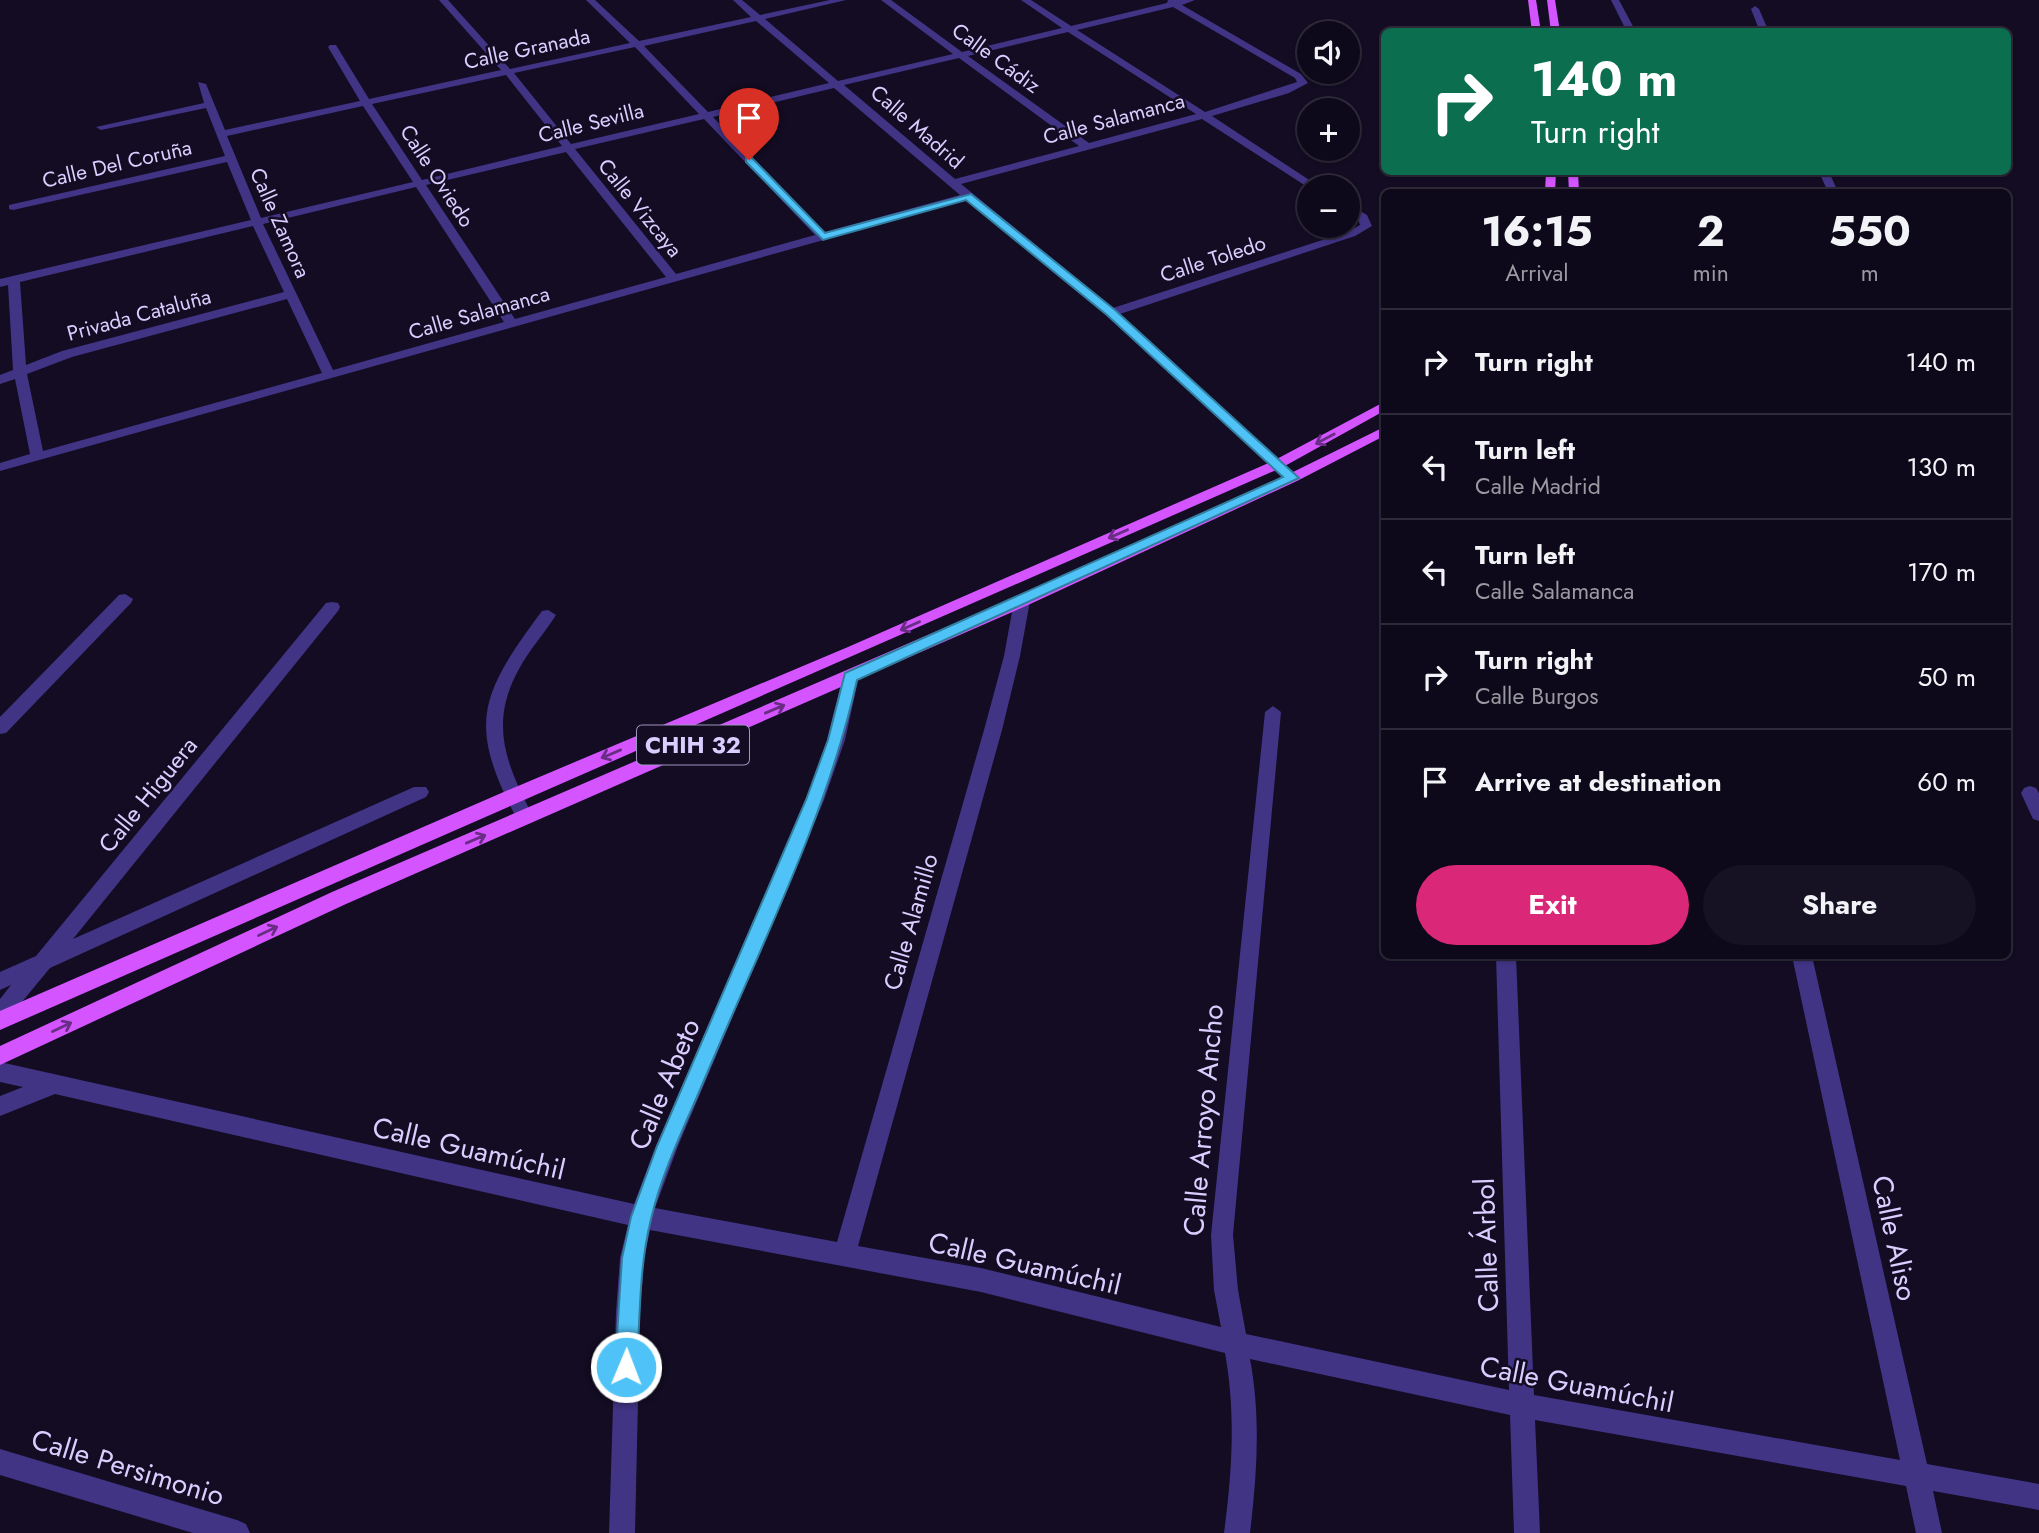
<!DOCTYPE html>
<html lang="en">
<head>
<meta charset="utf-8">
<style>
	body { margin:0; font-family:Jost,sans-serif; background:#171223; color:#f1f3f6; height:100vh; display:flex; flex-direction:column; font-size:26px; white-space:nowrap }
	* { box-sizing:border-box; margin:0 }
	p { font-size:23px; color:#9b9aa2 }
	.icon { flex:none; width:38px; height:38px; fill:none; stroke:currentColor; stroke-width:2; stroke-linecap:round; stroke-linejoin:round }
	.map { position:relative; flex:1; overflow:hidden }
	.details { position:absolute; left:1381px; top:189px; width:630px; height:770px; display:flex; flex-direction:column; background:#0e091a; border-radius:10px; box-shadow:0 2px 5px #0004,0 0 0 2px #2e2a39 }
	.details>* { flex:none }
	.guide { position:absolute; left:1381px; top:28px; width:630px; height:147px; border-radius:10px; box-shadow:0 2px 5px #0004,0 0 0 2px #2e2a39; background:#0b6e4f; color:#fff; overflow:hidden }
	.controls { position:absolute; left:1297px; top:21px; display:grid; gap:14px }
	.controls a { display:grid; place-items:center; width:63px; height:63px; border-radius:50%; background:#0e091a; box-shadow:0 2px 5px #0004,0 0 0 2px #2e2a39; font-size:35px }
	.pin { position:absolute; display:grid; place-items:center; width:60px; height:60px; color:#fff; margin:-72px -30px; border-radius:50% 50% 50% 0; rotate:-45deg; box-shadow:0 0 7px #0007 }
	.pin .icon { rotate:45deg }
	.me { position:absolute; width:77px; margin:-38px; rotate:1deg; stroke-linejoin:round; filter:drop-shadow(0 0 5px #0008) }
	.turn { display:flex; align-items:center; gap:24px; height:147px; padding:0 35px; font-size:32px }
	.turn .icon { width:91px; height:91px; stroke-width:2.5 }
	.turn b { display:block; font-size:49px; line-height:60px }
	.eta { display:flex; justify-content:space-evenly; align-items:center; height:119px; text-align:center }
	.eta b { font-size:42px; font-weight:700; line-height:49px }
	.button { display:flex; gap:14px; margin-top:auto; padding:14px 35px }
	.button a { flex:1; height:80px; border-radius:42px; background:#db2777; color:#fff; font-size:28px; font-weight:700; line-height:80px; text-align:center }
	.button a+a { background:#171223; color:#f1f3f6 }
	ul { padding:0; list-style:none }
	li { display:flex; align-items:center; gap:21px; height:105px; padding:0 35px; border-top:2px solid #2e2a39 }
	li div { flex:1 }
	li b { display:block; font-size:26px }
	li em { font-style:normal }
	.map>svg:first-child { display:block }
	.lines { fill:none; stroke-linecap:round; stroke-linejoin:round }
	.minor { fill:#413485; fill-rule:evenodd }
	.major { fill:#d455ff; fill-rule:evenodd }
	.oneway { stroke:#6a2d86 }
	.route { fill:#4fc3f7; stroke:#337fa1; stroke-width:2 }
	.labels { text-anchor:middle; stroke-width:5; stroke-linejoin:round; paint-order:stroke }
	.far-street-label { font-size:21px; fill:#d9ceff; stroke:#130c23 }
	.shield { fill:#130c23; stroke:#9e94bd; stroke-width:2 }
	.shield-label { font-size:23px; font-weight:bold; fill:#d9ceff }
	.street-label { font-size:24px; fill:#d9ceff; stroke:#130c23 }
	.near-street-label { font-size:28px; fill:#d9ceff; stroke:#130c23 }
</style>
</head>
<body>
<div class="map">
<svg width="2039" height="1533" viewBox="0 0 2039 1533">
	<rect width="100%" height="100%" fill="#130c23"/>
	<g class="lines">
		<g class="minor">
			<path d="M439,0h9l62,69 120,-26 -44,-43h9l44,41 112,-24 -18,-17h9l18,15 70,-15h16l-81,19 73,62 115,-27 -72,-54h10l71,52 100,-24 -41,-28h10l40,26 96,-23 1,-3h27l-13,5 119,69 7,9 -19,10 -77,23 108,71 -11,1 -107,-69 -241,65 152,124 234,-76 13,-7 -2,-6 -10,-7v-8l19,11 5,11 -17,10 -235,78 179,164 -7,4 -5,-1 -180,-165 -141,-116 -966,271v-8l30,-9 -15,-75 -15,5v-9l13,-5 -5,-85 -8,2v-8l251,-59 -24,-58 -214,48 -4,-1v-4l216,-49 -19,-48 -105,22 -5,-3 108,-24 -6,-21 8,2 19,46 135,-29 -32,-54 2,-2h6l33,54 132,-29zM1173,7l122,71 2,4 -92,30 -128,-82zM756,21l73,62 -121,29 -64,-66zM1068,32l128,82 -107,29 -121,-87zM635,47l64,67 -128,30 -57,-71zM959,58l120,88 -124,33 -111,-94zM506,75l56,71 -140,34 -50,-76zM834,88l126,107 -135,37 -112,-115zM363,106l50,76 -152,36 -34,-82zM704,119l111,116 -139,39 -101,-125zM566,152l100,125 -151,42 -89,-134zM416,187l88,135 -171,48 -70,-146zM253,226l31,66 -222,59 -36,14 -6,-83zM287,299l35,74 -279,78 -16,-77 45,-17z"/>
			<path d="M1611,0h8l17,32h-9z"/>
			<path d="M1755,6l4,3 10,23h-9l-9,-23z"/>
			<path d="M1819,172h10l9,20h-10z"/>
			<path d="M125,594l8,5 -2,4 -125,130 -6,1v-17l119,-122z"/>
			<path d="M1022,596l8,5 -10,55 -18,74 -144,516 123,22 240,59 -7,-37 -3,-55 54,-523 8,-6 8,6 -48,523 5,55 8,44 263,56 -13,-434h20l18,439 366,65 -108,-504h20l115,508 112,20v26l-106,-19 9,42h-26l-10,-47 -371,-66 5,113h-26l-4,-118 -260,-56c11,58 7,115 0,174h-26c8,-61 12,-119 1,-180l-244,-61 -331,-62 -6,28 -4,54 -5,221h-26l7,-221 4,-54 8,-33 -573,-131 -55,22v-20l23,-9 -23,-5v-20l634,142 22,-58 150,-346 21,-60 16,-64 8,-6 8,6 -14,64 -21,60 -146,346 -23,62 182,34 147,-512 20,-74 10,-55z"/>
			<path d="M332,602l6,1 2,4 -2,4 -265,328 341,-152h12l3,5 -3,5 -376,171 -43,52 -7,3v-24l11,-14 -11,5v-18l36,-16 290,-353z"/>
			<path d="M548,610l8,5c-12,19 -27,35 -37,54 -31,56 -12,97 15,149l-3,5h-12c-52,-98 -41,-126 23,-212z"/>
			<path d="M2030,786l6,2 3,5v28l-6,-2 -12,-26 3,-5z"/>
			<path d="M0,1449l237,71 9,4 4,9h-57l-193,-58z"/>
		</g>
		<g class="major">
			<path d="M1528,0h8l5,32h-9z"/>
			<path d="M1547,0h8l5,32h-9z"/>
			<path d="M1546,172h10l-1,20h-10z"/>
			<path d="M1568,172h10l1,20h-10z"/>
			<path d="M1384,402v9l-101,56 -1283,563v-19l506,-220 342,-144 425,-186z"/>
			<path d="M1384,427v9l-87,45 -269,124 -682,299 -346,161v-19l332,-154 684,-295 271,-122z"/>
		</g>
	</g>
	<defs><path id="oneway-shaft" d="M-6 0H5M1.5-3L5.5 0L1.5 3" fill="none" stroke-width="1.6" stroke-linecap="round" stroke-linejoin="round" transform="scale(1.75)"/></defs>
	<g class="oneway">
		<use href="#oneway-shaft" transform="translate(1325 439) rotate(152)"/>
		<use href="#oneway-shaft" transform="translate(1118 534) rotate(156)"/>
		<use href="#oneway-shaft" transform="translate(910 626) rotate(156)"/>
		<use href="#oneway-shaft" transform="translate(775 709) rotate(-23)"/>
		<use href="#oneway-shaft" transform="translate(611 754) rotate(157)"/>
		<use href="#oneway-shaft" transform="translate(476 839) rotate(-23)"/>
		<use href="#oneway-shaft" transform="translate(268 931) rotate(-25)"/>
		<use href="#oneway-shaft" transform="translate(62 1027) rotate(-25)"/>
	</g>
	<path class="route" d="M746,158h6l73,75 146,-39 144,116 184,168 -442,202c-30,136 -95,263 -149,391 -20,48 -45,97 -57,148 -12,48 -11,99 -14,148l-3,8 -8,3 -8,-3 -3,-8 7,-109 9,-41 26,-71 149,-346 22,-60 17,-67 438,-196 -176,-162 -141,-115 -143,40 -77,-78z"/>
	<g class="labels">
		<g class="far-street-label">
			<text transform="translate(527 49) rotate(-12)" y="7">Calle Granada</text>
			<text transform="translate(996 58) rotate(36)" y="7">Calle Cádiz</text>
			<text transform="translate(1114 119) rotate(-15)" y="7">Calle Salamanca</text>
			<text transform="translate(591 123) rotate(-14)" y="7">Calle Sevilla</text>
			<text transform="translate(917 127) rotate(41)" y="7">Calle Madrid</text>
			<text transform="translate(117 164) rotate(-13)" y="7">Calle Del Coruña</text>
			<text transform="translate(437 176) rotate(57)" y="7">Calle Oviedo</text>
			<text transform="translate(640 208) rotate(51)" y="7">Calle Vizcaya</text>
			<text transform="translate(280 223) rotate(66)" y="7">Calle Zamora</text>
			<text transform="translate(1213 259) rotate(-18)" y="7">Calle Toledo</text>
			<text transform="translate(479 313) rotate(-16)" y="7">Calle Salamanca</text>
			<text transform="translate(139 315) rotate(-15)" y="7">Privada Cataluña</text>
		</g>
		<rect class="shield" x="637" y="725.5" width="112" height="39" rx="5"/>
		<g class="shield-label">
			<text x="693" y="753">CHIH 32</text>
		</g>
		<g class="street-label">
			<text transform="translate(148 795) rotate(-51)" y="8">Calle Higuera</text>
			<text transform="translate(911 922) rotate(-74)" y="8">Calle Alamillo</text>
		</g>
		<g class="near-street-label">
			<text transform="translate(664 1084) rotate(-67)" y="10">Calle Abeto</text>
			<text transform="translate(1203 1120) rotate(-85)" y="10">Calle Arroyo Ancho</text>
			<text transform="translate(469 1148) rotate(13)" y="10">Calle Guamúchil</text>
			<text transform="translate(1895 1238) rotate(78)" y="10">Calle Aliso</text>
			<text transform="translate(1486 1245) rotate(-92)" y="10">Calle Árbol</text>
			<text transform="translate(1025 1263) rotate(13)" y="10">Calle Guamúchil</text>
			<text transform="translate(1577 1384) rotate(11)" y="10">Calle Guamúchil</text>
			<text transform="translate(128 1467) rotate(17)" y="10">Calle Persimonio</text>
		</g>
	</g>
</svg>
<div class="controls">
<a><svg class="icon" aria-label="sound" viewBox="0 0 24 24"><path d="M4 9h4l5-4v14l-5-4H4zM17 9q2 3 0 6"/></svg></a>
<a>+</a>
<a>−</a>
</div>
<div class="pin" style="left:749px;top:160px;background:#d93025"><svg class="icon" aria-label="arrive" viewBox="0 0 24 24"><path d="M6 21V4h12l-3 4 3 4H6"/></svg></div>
<svg class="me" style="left:626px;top:1367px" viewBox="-20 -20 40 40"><circle r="17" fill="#4fc3f7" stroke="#fff" stroke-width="3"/><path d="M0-11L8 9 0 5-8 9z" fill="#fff"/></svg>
<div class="guide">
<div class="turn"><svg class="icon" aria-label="right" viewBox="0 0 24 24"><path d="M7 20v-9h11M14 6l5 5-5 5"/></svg><div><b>140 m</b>Turn right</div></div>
</div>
<section class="details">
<div class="eta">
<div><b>16:15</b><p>Arrival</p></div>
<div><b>2</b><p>min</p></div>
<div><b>550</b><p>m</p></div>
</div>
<ul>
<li><svg class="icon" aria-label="right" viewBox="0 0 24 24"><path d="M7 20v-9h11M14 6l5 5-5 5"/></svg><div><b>Turn right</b></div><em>140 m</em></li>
<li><svg class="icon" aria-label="left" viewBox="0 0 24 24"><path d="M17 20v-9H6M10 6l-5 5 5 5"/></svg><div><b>Turn left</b><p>Calle Madrid</p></div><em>130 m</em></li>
<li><svg class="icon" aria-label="left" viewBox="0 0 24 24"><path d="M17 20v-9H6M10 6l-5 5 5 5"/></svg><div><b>Turn left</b><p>Calle Salamanca</p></div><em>170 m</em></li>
<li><svg class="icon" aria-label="right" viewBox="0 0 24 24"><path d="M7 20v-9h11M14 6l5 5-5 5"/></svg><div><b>Turn right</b><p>Calle Burgos</p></div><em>50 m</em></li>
<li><svg class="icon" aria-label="arrive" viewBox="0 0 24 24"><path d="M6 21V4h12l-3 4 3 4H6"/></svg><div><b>Arrive at destination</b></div><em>60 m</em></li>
</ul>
<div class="button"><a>Exit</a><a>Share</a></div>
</section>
</div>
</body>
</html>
